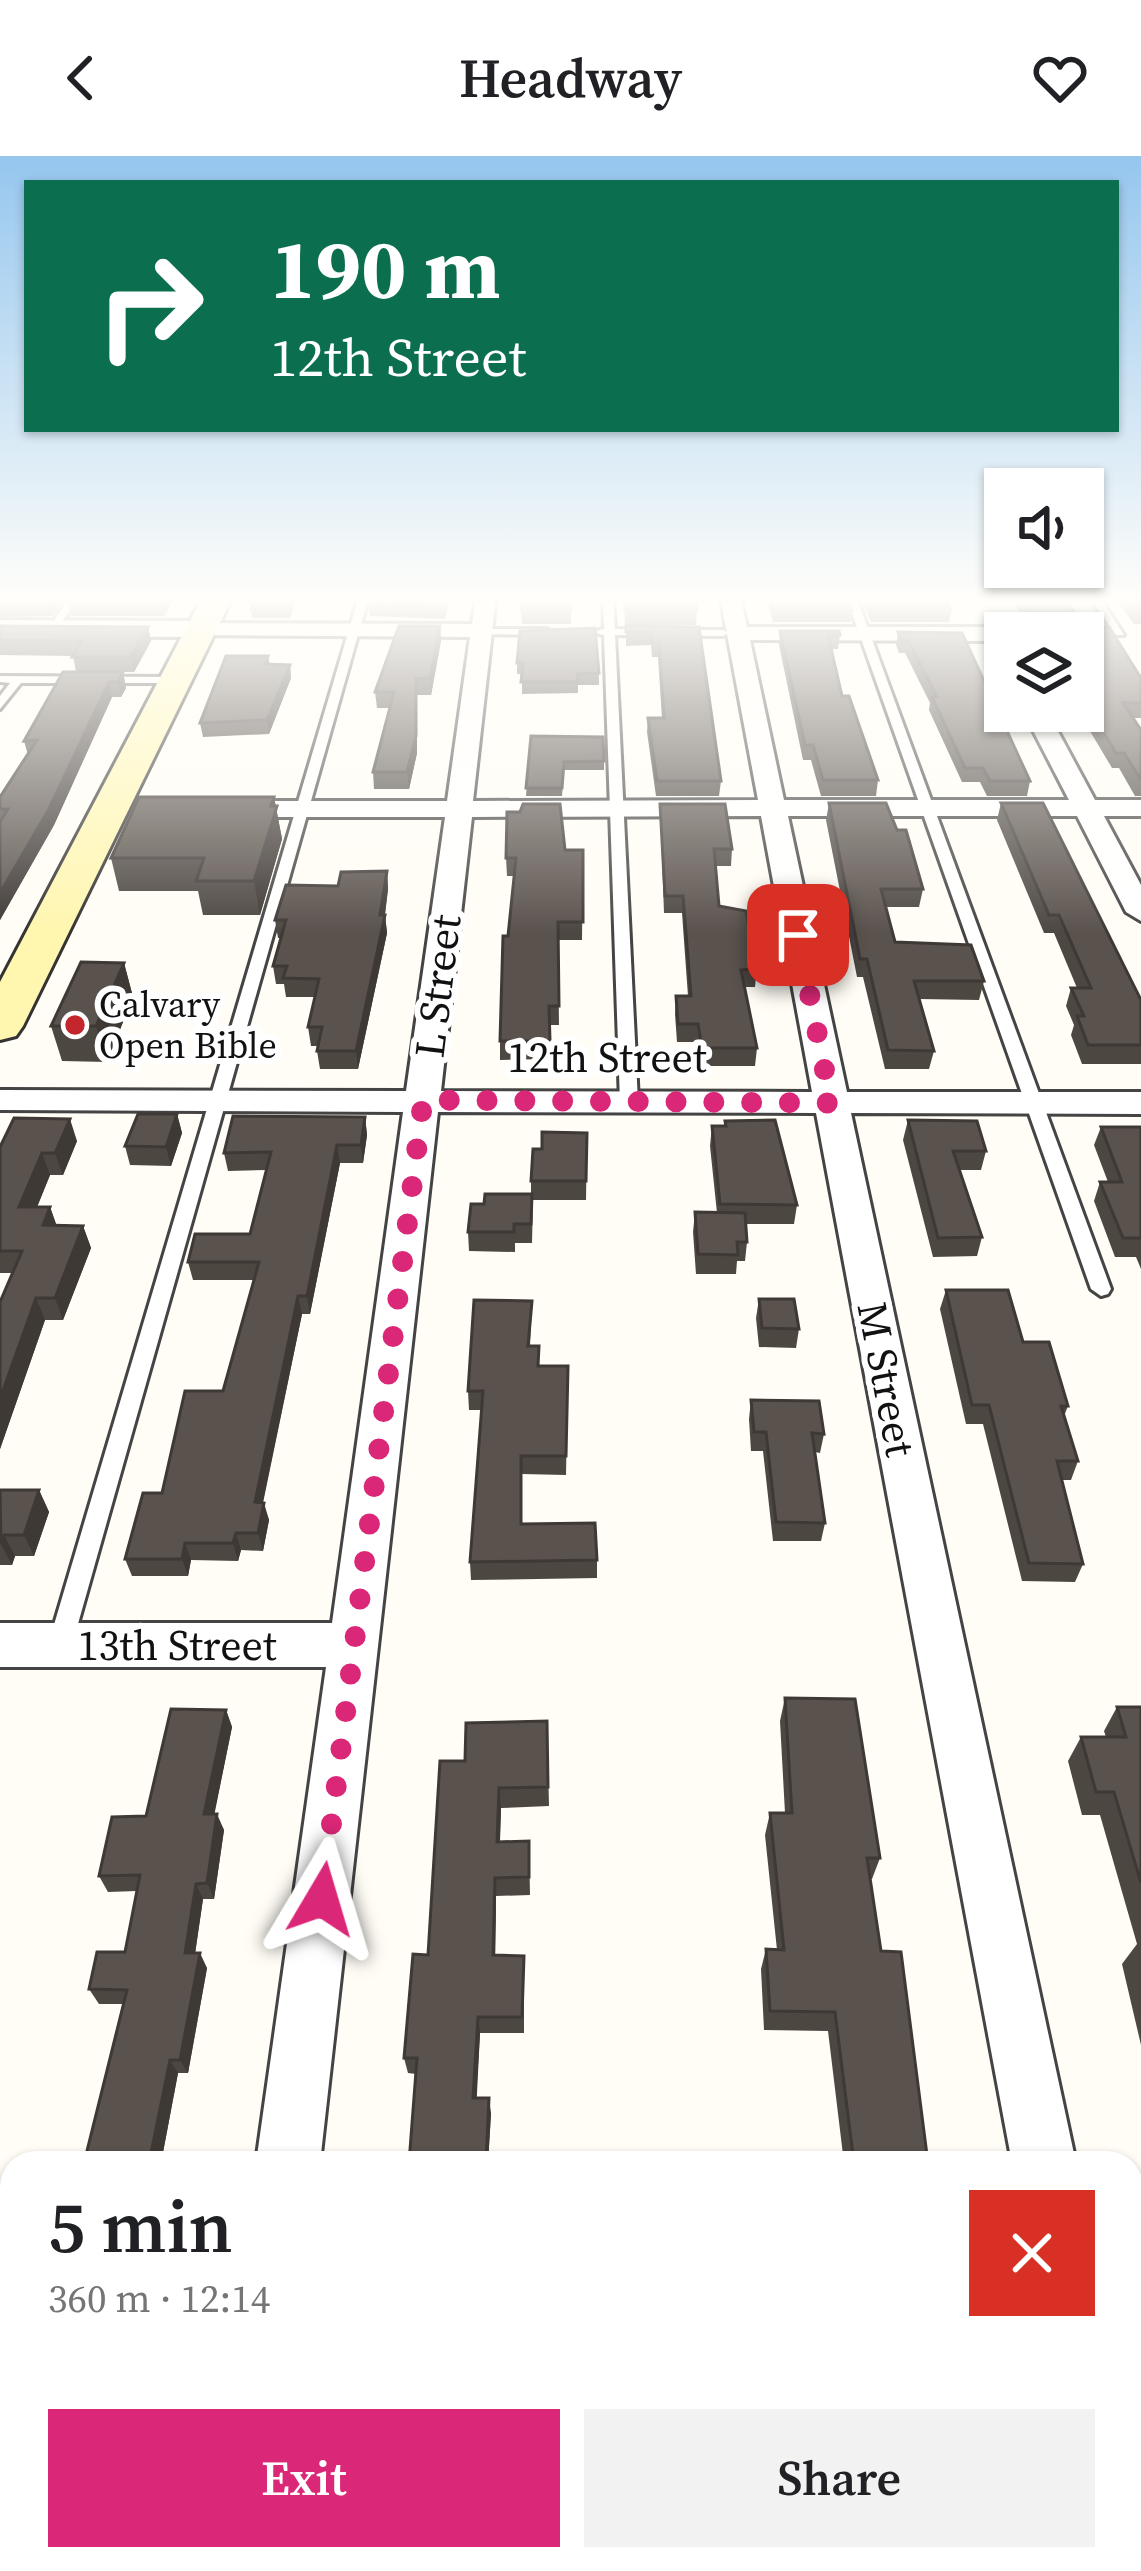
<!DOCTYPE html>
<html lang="en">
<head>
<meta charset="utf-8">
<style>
	body { margin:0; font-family:"Source Serif 4",serif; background:#f2f2f2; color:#202124; height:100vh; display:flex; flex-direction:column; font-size:45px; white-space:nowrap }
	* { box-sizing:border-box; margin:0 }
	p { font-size:39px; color:#757577 }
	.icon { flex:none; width:66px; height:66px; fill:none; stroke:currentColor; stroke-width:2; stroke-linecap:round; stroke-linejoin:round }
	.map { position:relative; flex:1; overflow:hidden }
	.drawer { position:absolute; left:0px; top:1995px; width:1143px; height:420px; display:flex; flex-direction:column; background:#fff; border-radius:36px 36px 0 0; box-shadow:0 3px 9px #0004 }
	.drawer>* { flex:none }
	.hud { position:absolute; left:24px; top:24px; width:1095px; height:252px; border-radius:0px; box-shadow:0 3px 9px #0004; background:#0b6e4f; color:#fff; overflow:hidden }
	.fabs { position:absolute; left:984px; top:312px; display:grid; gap:24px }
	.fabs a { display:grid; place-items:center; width:120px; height:120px; border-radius:0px; background:#fff; box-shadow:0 3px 9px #0004; font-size:60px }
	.pin { position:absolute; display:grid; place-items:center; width:102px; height:102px; color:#fff; margin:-51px; border-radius:24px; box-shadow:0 6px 18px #0006 }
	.me { position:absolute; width:132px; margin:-66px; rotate:7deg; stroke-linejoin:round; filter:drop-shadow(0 0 9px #0008) }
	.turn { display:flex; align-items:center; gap:42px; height:252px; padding:0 48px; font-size:54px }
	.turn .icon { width:156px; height:156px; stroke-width:2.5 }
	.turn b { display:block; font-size:84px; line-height:102px }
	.round { display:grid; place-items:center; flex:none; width:126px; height:126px; border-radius:0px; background:#f2f2f2 }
	.headline { display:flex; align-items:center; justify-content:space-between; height:204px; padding:0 48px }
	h1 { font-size:72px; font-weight:600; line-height:90px }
	.action { display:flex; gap:24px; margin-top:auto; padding:24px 48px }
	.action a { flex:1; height:138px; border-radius:0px; background:#db2777; color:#fff; font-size:48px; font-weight:600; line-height:138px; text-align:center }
	.action a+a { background:#f2f2f2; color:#202124 }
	header { display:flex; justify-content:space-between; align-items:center; height:156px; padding:0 48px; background:#fff; font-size:54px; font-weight:600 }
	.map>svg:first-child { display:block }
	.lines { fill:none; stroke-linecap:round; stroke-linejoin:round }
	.service-casing { stroke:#444; stroke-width:6 }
	.minor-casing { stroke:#444; stroke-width:6 }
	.tertiary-casing { stroke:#444; stroke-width:6 }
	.secondary-casing { stroke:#333; stroke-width:6 }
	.service { fill:#fff; fill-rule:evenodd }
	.minor { fill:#fff; fill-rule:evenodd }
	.tertiary { fill:#fff; fill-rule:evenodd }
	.secondary { fill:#fff6b0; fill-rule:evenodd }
	.wall { fill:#4d4742 }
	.shaded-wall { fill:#3f3936 }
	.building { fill:#5a524d; stroke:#3f3936; stroke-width:3 }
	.route { stroke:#db2777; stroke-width:21; stroke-dasharray:0 37.8 }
	.poi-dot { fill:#c4262e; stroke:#fff; stroke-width:4.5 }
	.labels { text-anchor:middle; stroke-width:12; stroke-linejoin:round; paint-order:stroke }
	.far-poi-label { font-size:36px; fill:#111; stroke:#fff; text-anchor:start }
	.street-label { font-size:42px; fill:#111; stroke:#fff }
</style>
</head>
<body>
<header><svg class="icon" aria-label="back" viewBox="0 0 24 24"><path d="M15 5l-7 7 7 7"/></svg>Headway<svg class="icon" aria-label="heart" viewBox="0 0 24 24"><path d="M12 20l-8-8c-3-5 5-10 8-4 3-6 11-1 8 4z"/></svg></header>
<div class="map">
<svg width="1141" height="2415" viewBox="0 0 1141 2415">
	<rect width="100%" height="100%" fill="#fffdf5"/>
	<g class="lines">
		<g class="service-casing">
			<g id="service">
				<path d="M70,440h10l-24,34h-8z"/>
				<path d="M359,440h10l-297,1049 -3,8 -9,3 -9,-3 -3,-8z"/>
				<path d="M603,440h10l2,33 108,1 5,3 -5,3 -108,-1 23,467 -9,5 -9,-5 -16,-467 -13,-3 13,-3z"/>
				<path d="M846,440h10l255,693 -3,5 -7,2 -10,-7z"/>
				<path d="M1089,440h10l25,39h-8z"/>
				<path d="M478,473h69l5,3 -5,3 -65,-1z"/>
				<path d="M0,520l174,1 6,3 -6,3h-153l-21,26v-13l10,-13 -10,-1z"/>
			</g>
		</g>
		<g class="minor-casing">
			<g id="minor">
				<path d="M476,440h20l-23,205 285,-1 -38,-204h20l7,31h248l10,6 -10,8 -245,-1 34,160h285l-46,-89h24l48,89h46v16h-37l37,69v36l-15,-9 -49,-96h-289l59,276h294v22l-290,-1 225,1050h-64l-196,-1050 -378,-1 -118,1051h-64l70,-496h-326v-44h332l71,-511 -403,-2v-20l406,1 39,-274h-226l-13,-8 13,-8h228l23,-164 -271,-2 -11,-6 11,-6 273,1zM761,660l51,276 -371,-1 31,-274z"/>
				<path d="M1131,2369l10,4v42h-53l-3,-12h46z"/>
				<path d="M200,2403h76l-1,12h-76z"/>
			</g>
		</g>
		<g class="tertiary-casing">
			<path id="tertiary" d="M0,464l199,1 14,8 -14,8 -199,-1z"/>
		</g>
		<g class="secondary-casing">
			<path id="secondary" d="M203,440h30l-210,430 -7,10 -16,4v-58z"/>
		</g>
		<use href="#service" class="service"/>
		<use href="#minor" class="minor"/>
		<use href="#tertiary" class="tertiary"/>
		<use href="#secondary" class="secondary"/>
	</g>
	<g class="wall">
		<path d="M0,440h67l-15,20 -52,1z"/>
		<path d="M72,440h104l-12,20h-93l-3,-14z"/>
		<path d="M256,440h42l-8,22h-38l-1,-9z"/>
		<path d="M450,440l-5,23 -75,-3 -1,-12z"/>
		<path d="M571,440v28h-49l-1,-14z"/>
		<path d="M624,440h71l2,15 -1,14h-71z"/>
		<path d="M766,440h81l5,15 -1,11h-78z"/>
		<path d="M860,440h84l7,15 -2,11h-78z"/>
		<path d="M1010,440h54l20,31 57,51v40h-8l8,12v66h-6l-16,-28h-7l-34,-57h5v-78h-51z"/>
		<path d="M1113,440h28v28h-7z"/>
		<path d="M0,470l148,1 3,14 -17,31h-58l-3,-16 -73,-1z"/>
		<path d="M440,470l1,15 -10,54h-14v58l-8,36h-35l-1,-17 17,-64h-13l-2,-16z"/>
		<path d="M626,470l73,1 22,154 -2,15h-63l-9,-64 1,-14h14l-4,-61h-6l-1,-12 -25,1z"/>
		<path d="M780,475l60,4 -2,14h-7l11,47 36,84 -2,16h-55l-10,-36h-8l-24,-115z"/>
		<path d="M898,476l64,1 68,148 -3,15h-40l-7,-14h-18l-33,-72 1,-7 -25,-50h-6l-3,-8z"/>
		<path d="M268,500l2,9h20l1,13 -22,56 -66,3 -3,-14z"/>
		<path d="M517,507l82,10v12h-21v8l-56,1v-20h-5z"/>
		<path d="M123,516l3,16 -5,9h-9l-58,128 -54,95v-123l28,-42 -4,-14z"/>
		<path d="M531,580l73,25v9h-40l-2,26h-36z"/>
		<path d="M274,641l8,42 -22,76h-57l-5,-24h-79l-8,-33z"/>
		<path d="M829,647l94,86 -4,18h-34l10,35 89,39 -5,19 -60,-1 15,52 -5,18h-44l-22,-92h-6l-31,-157z"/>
		<path d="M1001,647l140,197v64h-59l-11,-29 3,-10 -8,-19 5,-18h6l-23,-55h-10l-47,-113z"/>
		<path d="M660,648l72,45 -1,17h-16l4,40 38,63 -2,18h-10l12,61 -2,18h-54l-4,-24h-20l-2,-28 1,-18h12l-6,-83h-18z"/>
		<path d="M565,694h18l-1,90h-24l1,85h-9l1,34 -51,1v-19l14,-165h-7l-1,-18z"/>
		<path d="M387,715l1,18 -3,26 2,18 -29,136h-38l-3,-18 1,-5h-7l-3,-19 7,-30h-29l-2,-13h-8l-3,-18 8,-28h-3l-3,-18z"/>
		<path d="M124,807l9,34 -26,65 -45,-1 -11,-35z"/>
		<path d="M177,958l5,19 -11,33 -41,-1 -5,-19z"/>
		<path d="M365,961l2,18 -4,28h-23l-30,151h-8l-39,189 6,17 -6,31 -22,-1 -3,11 -47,-1 -3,16h-56l-7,-17 98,-168 31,-111h-61l-5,-18 62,-28 16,-64 -38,1 -4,-18z"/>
		<path d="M908,964l78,31 -5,19h-22l23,67 -5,19 -44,1 -30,-117z"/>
		<path d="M725,965l72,84 -3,19h-48l1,18 -2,19h-8l-1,13h-40l-3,-42 2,-20 22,1 -7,-67 2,-20h12z"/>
		<path d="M1101,971h40v142l-5,-12h-21l-21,-56 6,-19h8l-14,-37z"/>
		<path d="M587,977l-1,67h-53l-1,43h-17v9l-46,-1 -1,-19 16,-28 47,-10v-13l11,-32z"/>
		<path d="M77,985l-14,34h-13l-13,32h13l6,18 27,1 8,22 -28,72h-18l-45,129v-147l13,-29h-13v-126z"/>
		<path d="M946,1134l77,52 45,64 -4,10 14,45 -7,19h-9l21,84 -8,18 -53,-1 -39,-157h-17l-26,-115z"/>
		<path d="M759,1143l40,30 -3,19 -37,-1 -3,-29z"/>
		<path d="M532,1145l-2,45 10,20h28l-2,109 -44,-1v50l75,36v18l-126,2 -1,-18 11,-152h-12l-1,-19z"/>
		<path d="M751,1244l73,34 -4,19 -5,-1 10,71 -4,18h-48l-10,-90h-12l-2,-32z"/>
		<path d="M0,1334h39l10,22 -15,44h-19l-3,9h-12z"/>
		<path d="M785,1542l95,160 -8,21h-2l11,72 47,212h-84l-16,-132 -64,-1 -3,-61 5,-20 11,1 -12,-115 5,-22h15l-5,-92z"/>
		<path d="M1117,1551h24v338l-19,-81 15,-20 -37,-129h-18l-14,-54 13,-24h25l-2,-6z"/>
		<path d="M226,1554l6,17 -18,87 10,16 -10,69h-11l-8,54 12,15 -19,105h-10l-17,90h-77l40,-159h-25l-10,-15 36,-37 12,-61 -29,1 -9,-16z"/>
		<path d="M547,1565l2,85 -48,2 -1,34 29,-1 1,54 -34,1 -1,59 29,1v77h-44l-4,65 15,15 -3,50h-79l7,-89 -8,-1 -4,-15 24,-103 37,-194z"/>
		<path d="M809,2403h146l2,12h-150l-1,-11z"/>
	</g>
	<g class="shaded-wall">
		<path d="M53,440h14l-15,20 -4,-14z"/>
		<path d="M166,440h10l-12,20 -2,-14z"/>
		<path d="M293,440h5l-8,22 -1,-9z"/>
		<path d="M440,470l1,15 -10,54 -1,-17z"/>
		<path d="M148,471l3,14 -17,31 -4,-15z"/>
		<path d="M290,509l1,13 -22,56 -2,-14z"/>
		<path d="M123,516l3,16 -5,9 -3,-15z"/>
		<path d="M416,523l1,74 -8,36 -2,-17z"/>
		<path d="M109,526l3,15 -58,128 -54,95v-27z"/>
		<path d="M274,641l8,42 -22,76 -6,-34z"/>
		<path d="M387,715l1,18 -4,32 1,-6 2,18 -29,136 -2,-18z"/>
		<path d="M124,807l9,34 -26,65 -11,-36z"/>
		<path d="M177,958l5,19 -11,33 -5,-19z"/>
		<path d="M365,961l2,18 -4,28 -2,-18z"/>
		<path d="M70,963l7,22 -14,34 -8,-22z"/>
		<path d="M337,989l3,18 -30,151 -3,-18z"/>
		<path d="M42,997l8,22 -22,54 -9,-22z"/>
		<path d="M50,1051l8,22 -15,-4z"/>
		<path d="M83,1070l8,22 -28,72 -8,-22z"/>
		<path d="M298,1140l4,18 -43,206 -4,-18z"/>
		<path d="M36,1142l9,22 -45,129v-50z"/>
		<path d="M39,1334l10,22 -15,44 -10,-21z"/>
		<path d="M264,1347l5,17 -6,31 -5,-18z"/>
		<path d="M236,1377l5,17 -3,11 -5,-18z"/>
		<path d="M4,1379l11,21 -3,9 -11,-21z"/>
		<path d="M185,1387l6,17 -3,16 -6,-17z"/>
		<path d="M226,1554l6,17 -21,104 -7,-17z"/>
		<path d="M499,1632l2,20 -2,53 -2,-19z"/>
		<path d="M217,1658l7,16 -10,69 -7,-16z"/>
		<path d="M495,1722l1,18 -1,76 -2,-17z"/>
		<path d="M196,1728l7,15 -10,69 -8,-15z"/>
		<path d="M200,1797l7,15 -19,105 -8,-13z"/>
		<path d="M478,1861l2,16 -4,80 -3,-15z"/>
		<path d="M170,1904l8,13 -17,90h-12z"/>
		<path d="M489,1942l2,15 -3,50h-2z"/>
		<path d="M76,2403h14l-2,12h-14z"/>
	</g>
	<g class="building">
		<path d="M0,440h53l-5,6h-48z"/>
		<path d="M72,440h94l-4,6h-94z"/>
		<path d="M256,440h37l-4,13h-38z"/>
		<path d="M372,440h75l-2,12 -76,-4z"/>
		<path d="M523,440h48v14h-50z"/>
		<path d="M625,440h70l2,15 -72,-1z"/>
		<path d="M770,440h77l5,15h-78z"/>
		<path d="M866,440h78l7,15h-79z"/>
		<path d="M1021,440h43l20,31h25l32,51v25h-18l18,27v50l-17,-27h-8l-33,-55v-65h-39z"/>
		<path d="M1125,440h16v15h-4z"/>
		<path d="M0,470l148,1 -18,30h-58l9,-16 -81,-1z"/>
		<path d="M399,470h41l-10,52 -14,1v57l-9,36h-34l21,-80h-19z"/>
		<path d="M626,470l73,1 22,154h-64l-9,-63h16l-5,-75h-7v-11h-26z"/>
		<path d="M595,472l4,45 -22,1 1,8h-57l2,-19h-6l3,-32z"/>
		<path d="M780,475h59l1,4h-12l14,61h7l29,84h-55l-10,-35h-8z"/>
		<path d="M898,476l64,1 68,148h-40l-7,-13h-18l-33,-71h5l-29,-57h-7z"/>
		<path d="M226,500h42l-3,8 25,1 -23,55 -67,3z"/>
		<path d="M63,516h60l-5,10h-9l-60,127 -49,84v-71l8,-13h-8v-12l37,-57 -13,1z"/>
		<path d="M531,580l72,1 1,24 -40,1 -2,26h-36z"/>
		<path d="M139,641h135l-3,9h6l-23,75h-58l8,-23h-93z"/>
		<path d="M829,647h57l11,27h9l17,59h-42l14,53 76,3 13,36h-70l20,70 -46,-1 -21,-91h-7z"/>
		<path d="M1001,647h42l98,197v45h-53l-11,-29h7l-13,-28h20l-32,-73h-10z"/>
		<path d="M523,648h37l5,46h18v72h-25l1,84h-10l1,35h-50l3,-105h5l8,-78h-10l1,-46h13z"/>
		<path d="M660,648h65l7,45h-18l5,57 27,5 11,58 -16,1 16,78h-55l-4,-24h-20l-2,-28h15l-8,-100h-18z"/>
		<path d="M387,715l-7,44h5l-29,136h-39l5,-24h-14l11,-48 -36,-1 4,-12h-14l13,-46h-11l11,-35 52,1 3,-14z"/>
		<path d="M81,806l43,1 -28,63h-45z"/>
		<path d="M138,958h39l-11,33 -41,-1z"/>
		<path d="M233,960l132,1 -4,28h-24l-30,151h-9l-43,206 9,1 -6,30h-22l-3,10h-48l-3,16h-57l18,-66h19l23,-102h38l36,-129h-71l7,-28h55l21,-82 -47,1z"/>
		<path d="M14,962l56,1 -15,34h-13l-23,54h31l-7,18 40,1 -28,72h-19l-36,101v-97l22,-51h-22v-104z"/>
		<path d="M775,964l22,85 -77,-1 -8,-78h14l-1,-5z"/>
		<path d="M908,964l69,1 9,30h-33l29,86 -44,1z"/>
		<path d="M1101,971h40v111h-18l-23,-56h22z"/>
		<path d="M542,976l45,1 -1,48h-55l2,-32h9z"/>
		<path d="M485,1038h47l-1,30h-17v8h-46l3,-28h13z"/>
		<path d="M695,1056l50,1 2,29h-10l1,13 -40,-1z"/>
		<path d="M946,1134h62l15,52h26l19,64h-7l17,55h-21l26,103 -54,-1 -40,-158h-17z"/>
		<path d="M759,1143h35l5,30 -37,-1z"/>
		<path d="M474,1144l58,1 -4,45h11l-1,20h30l-2,90h-45v68l74,-1 2,37 -127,2 13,-171h-15z"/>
		<path d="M751,1244l68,1 5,33 -12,-1 13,90 -49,-1 -10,-90h-12z"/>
		<path d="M0,1334h39l-15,45h-20l-3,9z"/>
		<path d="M785,1542l70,1 25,159h-13l14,93 20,1 27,211h-74l-19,-151 -65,-1 -4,-62 18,1 -14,-137h22z"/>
		<path d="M1117,1551h24v176l-27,-91h-18l-15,-55h45z"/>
		<path d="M171,1553l55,1 -22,104h13l-10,69 -11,1 -11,69h15l-20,107h-10l-21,103h-65l43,-173 -38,-1 8,-37h28l15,-77 -41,1 13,-59 34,-1z"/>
		<path d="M547,1565l1,66 -49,1 -2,54 32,-1v36l-34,1 -2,77 31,1 -2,61h-44l-5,81h16l-3,65h-77l8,-105h-13l9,-104 15,1 12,-194h25l1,-38z"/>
		<path d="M10,2312h2v91h64l-2,12h-74v-54z"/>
		<path d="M383,2403h83l-1,12h-83z"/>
		<path d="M815,2403h140l2,12h-141z"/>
	</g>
	<linearGradient id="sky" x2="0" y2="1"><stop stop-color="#95c6ee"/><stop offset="0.57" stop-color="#fffefa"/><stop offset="1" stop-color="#fffefa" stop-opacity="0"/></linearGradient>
	<rect width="1141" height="778" fill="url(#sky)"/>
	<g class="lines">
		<path class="route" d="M322,1743l101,-799 408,3 -33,-168"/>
	</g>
	<circle class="poi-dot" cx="75" cy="869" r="12"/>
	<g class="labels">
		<g class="far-poi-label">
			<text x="99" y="861">Calvary<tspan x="99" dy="41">Open Bible</tspan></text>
		</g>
		<g class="street-label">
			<text transform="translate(437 830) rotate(-83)" y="15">L Street</text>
			<text x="607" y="916">12th Street</text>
			<text transform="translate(887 1223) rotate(79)" y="15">M Street</text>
			<text x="177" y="1504">13th Street</text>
		</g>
	</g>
</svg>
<div class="fabs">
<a><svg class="icon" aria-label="sound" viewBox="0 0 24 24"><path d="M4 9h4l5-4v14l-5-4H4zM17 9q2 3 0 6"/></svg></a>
<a><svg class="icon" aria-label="layers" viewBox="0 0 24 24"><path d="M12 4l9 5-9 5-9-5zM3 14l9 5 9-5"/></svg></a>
</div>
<div class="pin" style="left:798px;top:779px;background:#d93025"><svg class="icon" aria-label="arrive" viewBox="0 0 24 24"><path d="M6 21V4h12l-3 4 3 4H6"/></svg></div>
<svg class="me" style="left:322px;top:1743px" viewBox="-20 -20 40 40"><path d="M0-17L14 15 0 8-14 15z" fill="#db2777" stroke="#fff" stroke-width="4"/></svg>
<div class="hud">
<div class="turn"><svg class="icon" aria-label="right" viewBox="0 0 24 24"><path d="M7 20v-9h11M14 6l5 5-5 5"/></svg><div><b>190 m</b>12th Street</div></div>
</div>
<section class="drawer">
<div class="headline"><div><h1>5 min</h1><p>360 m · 12:14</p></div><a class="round" style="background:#d93025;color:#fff"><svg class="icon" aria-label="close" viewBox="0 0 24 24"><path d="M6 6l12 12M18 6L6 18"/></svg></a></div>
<div class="action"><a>Exit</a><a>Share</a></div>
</section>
</div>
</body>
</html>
